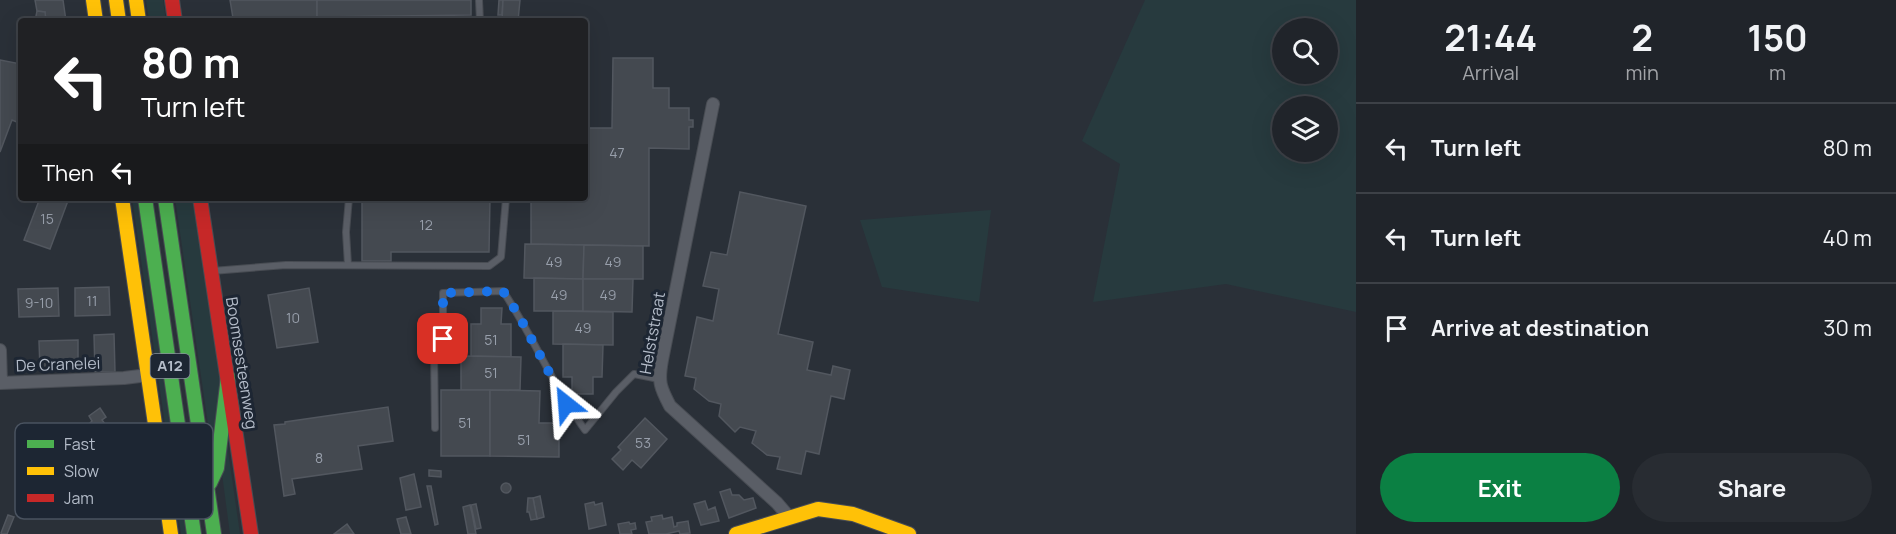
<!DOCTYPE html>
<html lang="en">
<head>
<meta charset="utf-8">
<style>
	body { margin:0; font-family:Manrope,sans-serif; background:#282c32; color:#f1f3f6; height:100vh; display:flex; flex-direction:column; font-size:22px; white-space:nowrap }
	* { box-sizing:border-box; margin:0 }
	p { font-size:20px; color:#a2a4a8 }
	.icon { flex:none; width:33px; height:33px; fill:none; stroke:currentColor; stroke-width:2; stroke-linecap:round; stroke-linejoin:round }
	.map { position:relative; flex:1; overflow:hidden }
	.sheet { display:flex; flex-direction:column; background:#20242a; width:540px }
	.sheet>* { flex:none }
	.guide { position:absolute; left:18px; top:18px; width:570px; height:183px; border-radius:6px; box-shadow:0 6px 24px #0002,0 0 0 2px #3d4147; background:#202124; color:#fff; overflow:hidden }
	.buttons { position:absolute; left:1272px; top:18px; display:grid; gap:12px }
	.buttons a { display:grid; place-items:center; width:66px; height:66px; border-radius:50%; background:#20242a; box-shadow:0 6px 24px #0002,0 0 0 2px #3d4147; font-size:30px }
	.pin { position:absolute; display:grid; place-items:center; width:51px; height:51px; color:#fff; margin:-26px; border-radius:12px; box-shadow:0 3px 9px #0006 }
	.me { position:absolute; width:66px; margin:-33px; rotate:332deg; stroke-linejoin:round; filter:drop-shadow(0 0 4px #0008) }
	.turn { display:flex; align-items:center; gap:21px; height:126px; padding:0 24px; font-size:27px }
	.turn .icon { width:78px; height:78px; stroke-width:2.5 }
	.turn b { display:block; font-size:42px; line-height:51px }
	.then { display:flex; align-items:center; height:57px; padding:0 24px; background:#0003; gap:12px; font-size:22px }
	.eta { display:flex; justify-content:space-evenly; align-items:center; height:102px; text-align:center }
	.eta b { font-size:36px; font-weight:700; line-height:42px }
	.action { display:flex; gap:12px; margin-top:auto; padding:12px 24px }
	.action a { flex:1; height:69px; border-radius:36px; background:#0b8043; color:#fff; font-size:24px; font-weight:700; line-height:69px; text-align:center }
	.action a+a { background:#282c32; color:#f1f3f6 }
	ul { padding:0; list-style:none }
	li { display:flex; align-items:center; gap:18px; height:90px; padding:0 24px; border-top:2px solid #3d4147 }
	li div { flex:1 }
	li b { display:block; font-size:22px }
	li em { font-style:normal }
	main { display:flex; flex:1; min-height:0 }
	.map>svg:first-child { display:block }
	.green { fill:#273a3e; fill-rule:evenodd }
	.building { fill:#444950; stroke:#52575f; stroke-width:1.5 }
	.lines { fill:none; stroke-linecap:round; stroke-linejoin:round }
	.lane-casing { stroke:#484c53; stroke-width:8 }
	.street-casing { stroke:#484c53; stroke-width:14 }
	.fast-casing { stroke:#484c53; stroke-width:16 }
	.slow-casing { stroke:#484c53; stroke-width:16 }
	.jam-casing { stroke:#484c53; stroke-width:16 }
	.lane { stroke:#5a5e66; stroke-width:6 }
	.street { stroke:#5a5e66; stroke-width:12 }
	.fast { stroke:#4caf50; stroke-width:14 }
	.slow { stroke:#ffc107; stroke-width:14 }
	.jam { stroke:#c62828; stroke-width:14 }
	.route { stroke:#1a73e8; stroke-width:10; stroke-dasharray:0 18 }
	.labels { text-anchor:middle; stroke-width:6; stroke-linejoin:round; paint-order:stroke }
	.number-label { font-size:14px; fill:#989fab }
	.shield { fill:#1d2633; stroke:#878f9c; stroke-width:1.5 }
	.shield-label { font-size:15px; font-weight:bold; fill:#b4bcc9 }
	.street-label { font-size:16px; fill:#b4bcc9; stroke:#1d2633 }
	.key { fill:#1d2633; stroke:#4a5360; stroke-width:1.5 }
	.key-label { font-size:16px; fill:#b4bcc9 }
</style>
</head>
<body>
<main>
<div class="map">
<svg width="1356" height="534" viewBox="0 0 1356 534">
	<rect width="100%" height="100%" fill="#2a3038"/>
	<g class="green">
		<path d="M146,0h17l3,21h-17z"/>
		<path d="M1145,0h211v312l-130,-28 -133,18 27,-138 -38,-23zM1282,28h46v46h-46zM1282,106h46v46h-46z"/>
		<path d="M132,198h5l49,336h-5z"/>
		<path d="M175,198h17l29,192 -10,54z"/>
		<path d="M991,210l-12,92 -97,-15 -22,-67z"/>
		<path d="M226,437l14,97h-10l-9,-68z"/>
	</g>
	<g class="building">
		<path d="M35,0h28l3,21h-20l-1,-9 -8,-1z"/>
		<path d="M230,0h87v17l-84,1z"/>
		<path d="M317,0h154v15l-154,2z"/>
		<path d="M499,0h4l-1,15h-4z"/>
		<path d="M503,0h17l-2,21h-16z"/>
		<path d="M37,11l8,1 1,9h-11z"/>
		<path d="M613,58h40v30h16v20h20v12h4v7h-4v22l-40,-1v98l-118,-2v-46h54v-70h27z"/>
		<path d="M0,60l21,4v70l-4,-7v-5l-5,-2 -12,32z"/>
		<path d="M740,192l66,14 -28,128 35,8 -6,28 24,5 2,-9 17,4 -6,29 -13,-3 -12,58 -13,-3 -5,23 -24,-5 3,-12 -13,-2 -15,-12 4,-12 -16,-4 -5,5 -16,-16 2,-12 -12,-3 -15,-12 2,-11 -11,-2 12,-59 16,4 6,-32 -16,-3 8,-34 16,3z"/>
		<path d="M40,198h29l-19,51 -26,-9z"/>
		<path d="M362,198h128l-1,54h-98v9h-29z"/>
		<path d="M525,244l59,1 -1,34 -59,-1z"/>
		<path d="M584,245l59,1v33h-60z"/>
		<path d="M534,278l49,1v32h-49z"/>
		<path d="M583,279h50l-1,33 -49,-1z"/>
		<path d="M109,287l1,28 -35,1v-28z"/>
		<path d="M58,288l1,28 -40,1 -1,-28z"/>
		<path d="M309,288l9,54 -41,6 -9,-53z"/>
		<path d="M481,308h21l-1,16h10v33l-40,-1v-32h10z"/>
		<path d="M553,311l60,1v33l-60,-1z"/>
		<path d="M114,334l1,38h-20l-1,-37z"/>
		<path d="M78,340v28l-38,1 -1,-28z"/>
		<path d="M563,344l40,1 -1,32h-9v17h-21v-17h-9z"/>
		<path d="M461,356l60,1 -1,33h-59z"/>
		<rect x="441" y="390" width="49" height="66"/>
		<path d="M490,390l50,1 -1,32h20v34l-69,-1z"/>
		<path d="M388,407l5,34 -35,5 4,23 -70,10 3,15 -11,2 -10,-71 11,-1v-2z"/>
		<path d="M100,408l6,9 -4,3 9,12 -19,12 -5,-8 8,-5 -6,-7 3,-3 -3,-5z"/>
		<path d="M645,418l22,21 -26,29 -9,-8 -9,10 -11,-11 9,-9 -3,-3z"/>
		<path d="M429,470l12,1v6l-12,-1z"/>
		<path d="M414,474l7,33 -15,3 -6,-32z"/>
		<circle cx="506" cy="488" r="5"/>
		<path d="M427,486h4l7,38 -3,1z"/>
		<path d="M730,489l2,6h7l5,5 9,-2 3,10 -27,10 -9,-26z"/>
		<path d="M540,496l4,21 -7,2 -4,-21z"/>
		<path d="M528,498h5l4,21 -6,1 -2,-8h-2z"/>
		<path d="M705,501l3,9 7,-3 4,14 -18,4 -7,-21z"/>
		<path d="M594,502l1,3 7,-2 4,22 -17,4 -4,-25z"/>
		<path d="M476,504l5,24 -5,1 -5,-24z"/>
		<path d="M470,505l2,8 4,21h-8l-5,-27z"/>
		<path d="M8,515l6,2 -7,17h-5l-1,-1z"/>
		<path d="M662,515l1,4 9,-2 2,10 3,-1v-3l11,-2 2,12 -10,1 -1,-3 -13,3h-17l-3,-12 6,-1 -1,-4z"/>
		<path d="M406,517l5,17h-10l-4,-15z"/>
		<path d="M629,522l1,2 5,-1 1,6 -5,1 1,4h-12l-2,-10z"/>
		<path d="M347,524l7,10h-20z"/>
	</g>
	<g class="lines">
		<g class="lane-casing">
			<g id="lane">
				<path d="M479,0l1,21"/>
				<path d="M348,265l-2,-33 3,-34"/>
				<path d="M212,271l74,-6 203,1 12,-9 5,-59"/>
				<path d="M435,428l-1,-79 9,-10v-46l60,-2c30,45 50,95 82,139l31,-38 18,-18 25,5"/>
			</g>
		</g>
		<g class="street-casing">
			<g id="street">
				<path d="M713,104l-51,256c-4,22 -2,27 8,46l107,97 12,14"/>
				<path d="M0,350l1,33 123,-5 24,-3"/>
			</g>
		</g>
		<g class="fast-casing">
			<g id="fast">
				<path d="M145,198l49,336"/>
				<path d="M165,198l49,336"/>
				<path d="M210,483l7,-15 11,-91"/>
			</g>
		</g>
		<g class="slow-casing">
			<g id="slow">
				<path d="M93,0l3,21"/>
				<path d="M116,0l3,21"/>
				<path d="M136,0l3,21"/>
				<path d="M122,198l49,336"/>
				<path d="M736,534l82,-25 35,5 56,20"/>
			</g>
		</g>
		<g class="jam-casing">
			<g id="jam">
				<path d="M172,0l3,21"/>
				<path d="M200,198l51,336"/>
			</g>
		</g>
		<use href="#lane" class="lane"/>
		<use href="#street" class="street"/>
		<use href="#fast" class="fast"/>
		<use href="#slow" class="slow"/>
		<use href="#jam" class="jam"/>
	</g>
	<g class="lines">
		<path class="route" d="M443,339v-46l60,-2 15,23 48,90"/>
	</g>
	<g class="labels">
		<g class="number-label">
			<text x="617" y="158">47</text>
			<text x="47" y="224">15</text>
			<text x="426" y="230">12</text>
			<text x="554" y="267">49</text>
			<text x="613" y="267">49</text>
			<text x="559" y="300">49</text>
			<text x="608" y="300">49</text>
			<text x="92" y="306">11</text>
			<text x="39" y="308">9-10</text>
			<text x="293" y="323">10</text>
			<text x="583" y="333">49</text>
			<text x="491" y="345">51</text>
			<text x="491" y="378">51</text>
			<text x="465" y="428">51</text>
			<text x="524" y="445">51</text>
			<text x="643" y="448">53</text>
			<text x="319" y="463">8</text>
		</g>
		<rect class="shield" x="150.5" y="354" width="39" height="24" rx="4.5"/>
		<g class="shield-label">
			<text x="170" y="371">A12</text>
		</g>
		<g class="street-label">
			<text transform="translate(652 333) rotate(-80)" y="6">Helststraat</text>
			<text transform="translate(242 363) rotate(81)" y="6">Boomsesteenweg</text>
			<text transform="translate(58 364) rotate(-2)" y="6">De Cranelei</text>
		</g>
	</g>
	<rect x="15" y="423" width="198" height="96" rx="9" class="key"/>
	<rect x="27" y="440" width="27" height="8" fill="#4caf50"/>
	<rect x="27" y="467" width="27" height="8" fill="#ffc107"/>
	<rect x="27" y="494" width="27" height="8" fill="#c62828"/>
	<g class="key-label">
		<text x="64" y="450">Fast</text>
		<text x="64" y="477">Slow</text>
		<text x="64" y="504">Jam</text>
	</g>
</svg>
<div class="buttons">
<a><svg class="icon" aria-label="search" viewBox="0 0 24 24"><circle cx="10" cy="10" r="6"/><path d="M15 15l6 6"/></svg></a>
<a><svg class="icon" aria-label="layers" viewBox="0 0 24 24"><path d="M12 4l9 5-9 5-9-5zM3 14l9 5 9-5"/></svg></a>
</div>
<div class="pin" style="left:443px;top:339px;background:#d93025"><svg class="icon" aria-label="arrive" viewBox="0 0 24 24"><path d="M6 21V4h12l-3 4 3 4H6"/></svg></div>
<svg class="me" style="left:566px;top:404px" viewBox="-20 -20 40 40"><path d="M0-17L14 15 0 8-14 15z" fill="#1a73e8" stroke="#fff" stroke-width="4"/></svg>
<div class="guide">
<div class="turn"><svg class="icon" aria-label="left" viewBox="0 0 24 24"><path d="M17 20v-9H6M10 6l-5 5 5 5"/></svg><div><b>80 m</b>Turn left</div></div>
<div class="then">Then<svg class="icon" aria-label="left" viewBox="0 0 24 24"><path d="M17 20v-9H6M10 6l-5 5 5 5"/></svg></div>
</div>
</div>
<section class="sheet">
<div class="eta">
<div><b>21:44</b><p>Arrival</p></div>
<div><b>2</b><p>min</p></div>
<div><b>150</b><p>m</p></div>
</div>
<ul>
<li><svg class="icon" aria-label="left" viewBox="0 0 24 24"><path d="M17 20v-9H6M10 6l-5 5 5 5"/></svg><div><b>Turn left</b></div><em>80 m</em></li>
<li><svg class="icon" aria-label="left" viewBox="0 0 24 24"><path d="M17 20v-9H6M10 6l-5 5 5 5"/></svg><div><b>Turn left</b></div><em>40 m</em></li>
<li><svg class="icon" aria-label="arrive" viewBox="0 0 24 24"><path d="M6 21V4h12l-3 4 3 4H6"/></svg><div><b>Arrive at destination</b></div><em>30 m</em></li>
</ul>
<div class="action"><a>Exit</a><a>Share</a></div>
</section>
</main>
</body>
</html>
